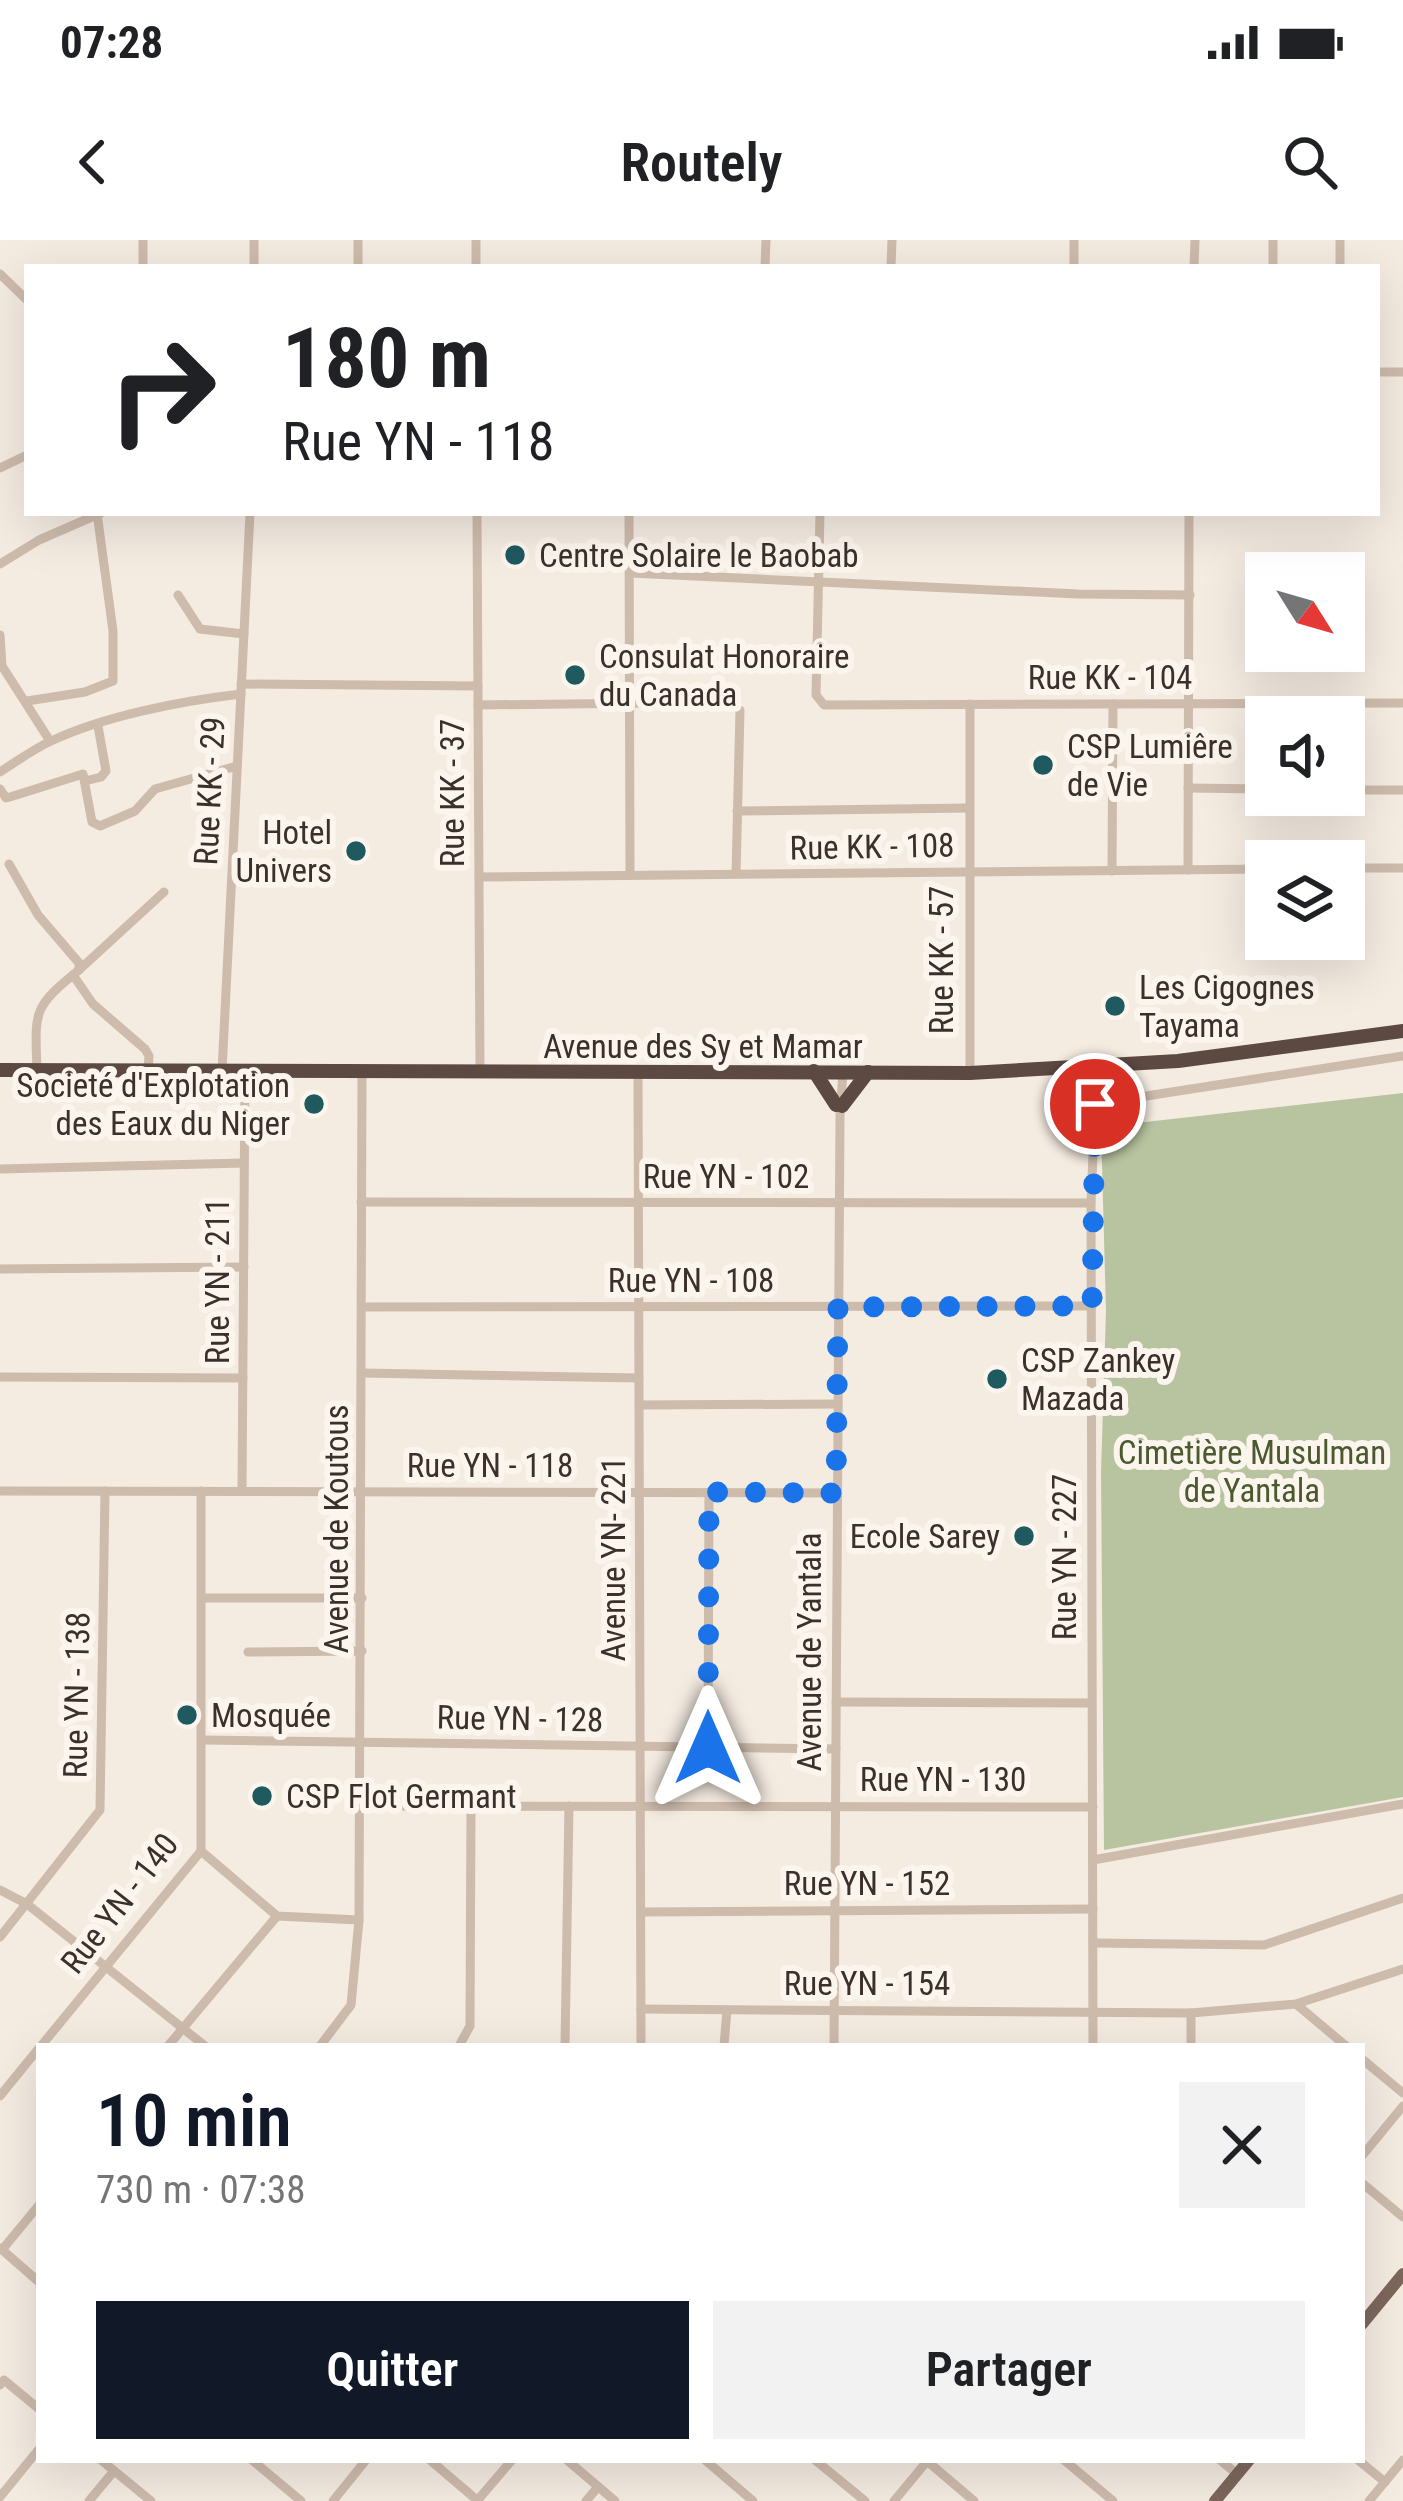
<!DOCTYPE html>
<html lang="fr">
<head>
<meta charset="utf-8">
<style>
	body { margin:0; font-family:"Roboto Condensed",sans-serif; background:#f2f2f2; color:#202124; height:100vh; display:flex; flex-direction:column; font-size:45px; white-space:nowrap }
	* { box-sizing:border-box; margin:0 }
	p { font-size:39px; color:#757577 }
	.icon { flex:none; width:66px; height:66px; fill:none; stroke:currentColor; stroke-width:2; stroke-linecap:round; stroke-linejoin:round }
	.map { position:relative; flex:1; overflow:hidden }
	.side { position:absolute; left:36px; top:1803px; width:1329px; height:420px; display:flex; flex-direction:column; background:#fff; border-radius:0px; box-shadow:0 12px 48px #0002 }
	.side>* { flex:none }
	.guide { position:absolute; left:24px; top:24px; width:1356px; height:252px; border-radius:0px; box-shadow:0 12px 48px #0002; background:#fff; color:#202124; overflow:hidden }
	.needle { width:78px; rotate:127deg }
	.tools { position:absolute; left:1245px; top:312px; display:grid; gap:24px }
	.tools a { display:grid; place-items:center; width:120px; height:120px; border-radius:0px; background:#fff; box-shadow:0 12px 48px #0002; font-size:60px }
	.pin { position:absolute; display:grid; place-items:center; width:102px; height:102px; color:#fff; margin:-51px; border:6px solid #fff; border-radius:50%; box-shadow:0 3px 12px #0007 }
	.me { position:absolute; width:132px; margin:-66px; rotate:0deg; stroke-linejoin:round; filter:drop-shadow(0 0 9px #0008) }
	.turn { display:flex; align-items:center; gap:42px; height:252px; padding:0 60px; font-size:54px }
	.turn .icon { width:156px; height:156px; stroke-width:2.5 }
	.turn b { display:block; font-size:84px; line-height:102px }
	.round { display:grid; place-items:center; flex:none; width:126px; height:126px; border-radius:0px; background:#f2f2f2 }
	.headline { display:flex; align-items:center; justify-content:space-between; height:204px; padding:0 60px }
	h1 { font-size:72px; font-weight:600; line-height:90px; color:#111827 }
	.primary-button { display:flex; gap:24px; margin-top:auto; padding:24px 60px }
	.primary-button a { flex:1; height:138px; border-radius:0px; background:#111827; color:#fff; font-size:48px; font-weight:600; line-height:138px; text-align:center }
	.primary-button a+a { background:#f2f2f2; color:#202124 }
	.status { display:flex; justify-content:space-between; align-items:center; height:84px; padding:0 60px; background:#fff; direction:ltr }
	.status svg { height:33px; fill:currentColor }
	header { display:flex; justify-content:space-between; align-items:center; height:156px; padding:0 60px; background:#fff; font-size:54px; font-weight:600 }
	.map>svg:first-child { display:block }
	.green { fill:#b8c4a0 }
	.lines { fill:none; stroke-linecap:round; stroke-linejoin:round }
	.minor { stroke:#cdbbac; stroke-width:9 }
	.major { stroke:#7d675c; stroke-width:12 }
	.highway { stroke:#5c4a42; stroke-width:14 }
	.route { stroke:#1a73e8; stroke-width:21; stroke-dasharray:0 37.8 }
	.poi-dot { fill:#1f5a5e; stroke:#fbf5ee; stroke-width:4.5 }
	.labels { text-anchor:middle; stroke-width:12; stroke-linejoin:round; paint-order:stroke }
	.poi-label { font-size:33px; fill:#3b302b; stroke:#fbf5ee; text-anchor:start }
	.street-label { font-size:33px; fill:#3b302b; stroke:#fbf5ee }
	.park-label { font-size:33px; fill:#4a5a2e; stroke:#fbf5ee }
</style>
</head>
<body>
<div class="status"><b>07:28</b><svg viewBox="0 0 49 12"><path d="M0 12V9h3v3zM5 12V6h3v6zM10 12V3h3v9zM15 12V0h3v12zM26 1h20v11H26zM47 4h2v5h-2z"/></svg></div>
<header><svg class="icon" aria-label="back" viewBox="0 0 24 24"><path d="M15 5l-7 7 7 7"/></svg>Routely<svg class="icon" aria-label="search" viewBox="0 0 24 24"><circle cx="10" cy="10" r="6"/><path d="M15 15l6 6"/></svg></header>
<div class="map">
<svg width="1403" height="2261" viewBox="0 0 1403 2261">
	<rect width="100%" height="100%" fill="#f4ebe1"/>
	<path class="green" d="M1403,853v704l-299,53 -3,-378 5,-161 -5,-184z"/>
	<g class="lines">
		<g class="minor">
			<path d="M254,0v27"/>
			<path d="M476,0v27"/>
			<path d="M143,27v-27"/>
			<path d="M358,27v-27"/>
			<path d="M765,27l1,-27"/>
			<path d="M891,27l1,-27"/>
			<path d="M1074,27v-27"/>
			<path d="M1194,27l1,-27"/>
			<path d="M1273,27v-27"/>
			<path d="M1340,27v-27"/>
			<path d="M0,34l27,26"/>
			<path d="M1377,132h26"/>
			<path d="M0,228l27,-13"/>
			<path d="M477,273l3,559"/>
			<path d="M629,273l1,362"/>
			<path d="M820,273l-4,182 8,10 579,-2"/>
			<path d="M0,324l39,-24 62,-27"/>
			<path d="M630,333l448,21 112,1"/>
			<path d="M178,355l22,34 44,5"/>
			<path d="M0,395l2,31 48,75"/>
			<path d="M241,444l237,2"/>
			<path d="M27,461l58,-9 28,-11v-50l-16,-118"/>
			<path d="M970,464v369"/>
			<path d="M478,465l253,-3 9,8 -4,164"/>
			<path d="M0,532c16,-10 32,-22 49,-30 54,-26 132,-41 192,-48"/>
			<path d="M85,541l16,-4 5,-6 -8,-45"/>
			<path d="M1188,548l78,1"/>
			<path d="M0,549l6,9 4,-1 73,-23 9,48 8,4 35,-15 20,-22 82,-23"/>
			<path d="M1344,550h59"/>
			<path d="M737,571l232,-3"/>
			<path d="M9,624l29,51 41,48v7c-47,38 -44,41 -42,100"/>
			<path d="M1344,628h59"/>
			<path d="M1188,630l1,-357"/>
			<path d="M1112,631l1,-167"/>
			<path d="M479,637l787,-8"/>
			<path d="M79,730l85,-78"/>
			<path d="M73,735l20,29 52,45 4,7 -1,14"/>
			<path d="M1089,828l6,36 -4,99 2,843"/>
			<path d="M222,831l28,-558"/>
			<path d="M638,832l3,974"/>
			<path d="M1095,864l308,-48"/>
			<path d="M0,929l244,-6"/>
			<path d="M361,962l730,1"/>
			<path d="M0,1029l244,-2"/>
			<path d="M362,1067l730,-1"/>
			<path d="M363,1133l276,5"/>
			<path d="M0,1137l243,1"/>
			<path d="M639,1165l199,-1"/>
			<path d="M0,1251l836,2"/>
			<path d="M242,1251l3,-420"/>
			<path d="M202,1358h160"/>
			<path d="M248,1412l114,-1"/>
			<path d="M836,1462l255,1"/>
			<path d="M204,1500l632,9"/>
			<path d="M708,1508l1,-256"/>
			<path d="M361,1566l732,1"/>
			<path d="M201,1611l76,65 82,4"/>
			<path d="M1093,1620l310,-56"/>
			<path d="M0,1650l27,14 178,142"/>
			<path d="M641,1672l452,-3"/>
			<path d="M0,1697l100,-127 5,-319"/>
			<path d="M1093,1703l171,2 139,-47"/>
			<path d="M1296,1764l50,42"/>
			<path d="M641,1769l550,4 105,-9 107,-35"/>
			<path d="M41,1806l160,-195v-360"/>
			<path d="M168,1806l109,-130"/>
			<path d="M320,1806l31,-41 8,-85 3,-847"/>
			<path d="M459,1806l11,-20 1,-220"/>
			<path d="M565,1806l4,-240"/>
			<path d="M724,1806l3,-36"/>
			<path d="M834,1806l6,-931 3,-43"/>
			<path d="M1191,1806v-33"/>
			<path d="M1362,1819l41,34"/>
			<path d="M0,1856l39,-48"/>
			<path d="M1362,1916l41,-50"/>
			<path d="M1362,1943l41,34"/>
			<path d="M0,2008l39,34"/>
			<path d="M2,2010l37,-45"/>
			<path d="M0,2145l4,-5 35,29"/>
			<path d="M101,2220l50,41"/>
			<path d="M252,2220l49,41"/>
			<path d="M430,2220l48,41"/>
			<path d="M567,2220l48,41"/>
			<path d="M705,2220l48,41"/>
			<path d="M815,2220l50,41"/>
			<path d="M1064,2220l49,41"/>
			<path d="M1220,2220l17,14"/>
			<path d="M1358,2220l27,22"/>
			<path d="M927,2221l47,40"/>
			<path d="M0,2257l39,-48"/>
			<path d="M89,2261l25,-30"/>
			<path d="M333,2261l33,-41"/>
			<path d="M477,2261l35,-41"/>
			<path d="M586,2261l12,-14"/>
			<path d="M894,2261l34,-41"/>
			<path d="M1369,2261l34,-41"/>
		</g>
		<g class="major">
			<path d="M1362,2084l41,-50"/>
			<path d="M1215,2261l34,-41"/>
		</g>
		<g class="highway">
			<path d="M0,830l970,3 208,-12 225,-30"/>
			<path d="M814,831l22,34"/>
			<path d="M842,866l26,-34"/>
		</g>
	</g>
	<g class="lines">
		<path class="route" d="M708,1508l1,-256 127,1 2,-186 254,-1 3,-202"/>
	</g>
	<g class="poi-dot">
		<circle cx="515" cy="315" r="12"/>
		<circle cx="575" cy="435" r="12"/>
		<circle cx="1043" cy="525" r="12"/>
		<circle cx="356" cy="611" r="12"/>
		<circle cx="1115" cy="766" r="12"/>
		<circle cx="314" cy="864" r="12"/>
		<circle cx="997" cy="1139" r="12"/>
		<circle cx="1024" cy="1296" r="12"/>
		<circle cx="187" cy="1475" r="12"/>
		<circle cx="262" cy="1556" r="12"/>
	</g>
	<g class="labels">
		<g class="poi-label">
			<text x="539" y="327">Centre Solaire le Baobab</text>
			<text x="599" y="428">Consulat Honoraire<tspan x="599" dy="38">du Canada</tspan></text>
			<text x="1067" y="518">CSP Lumiêre<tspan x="1067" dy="38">de Vie</tspan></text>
			<text x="332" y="604" text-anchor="end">Hotel<tspan x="332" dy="38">Univers</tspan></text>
			<text x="1139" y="759">Les Cigognes<tspan x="1139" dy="38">Tayama</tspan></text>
			<text x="290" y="857" text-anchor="end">Societé d'Explotation<tspan x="290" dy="38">des Eaux du Niger</tspan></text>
			<text x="1021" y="1132">CSP Zankey<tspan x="1021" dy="38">Mazada</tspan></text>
			<text x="1000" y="1308" text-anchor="end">Ecole Sarey</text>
			<text x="211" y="1487">Mosquée</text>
			<text x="286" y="1568">CSP Flot Germant</text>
		</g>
		<g class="street-label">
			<text x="1110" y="449">Rue KK - 104</text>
			<text transform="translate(209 551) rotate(-87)" y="12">Rue KK - 29</text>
			<text transform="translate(452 553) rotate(-90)" y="12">Rue KK - 37</text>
			<text transform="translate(872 606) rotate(-1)" y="12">Rue KK - 108</text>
			<text transform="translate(941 720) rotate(-90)" y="12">Rue KK - 57</text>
			<text x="703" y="818">Avenue des Sy et Mamar</text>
			<text x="726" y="948">Rue YN - 102</text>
			<text x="691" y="1052">Rue YN - 108</text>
			<text transform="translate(217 1041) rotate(-90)" y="12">Rue YN - 211</text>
			<text x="490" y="1237">Rue YN - 118</text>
			<text transform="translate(336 1289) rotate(-90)" y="12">Avenue de Koutous</text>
			<text transform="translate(1064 1317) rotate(-90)" y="12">Rue YN - 227</text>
			<text transform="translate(613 1319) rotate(-90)" y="12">Avenue YN- 221</text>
			<text transform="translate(809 1412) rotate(-90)" y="12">Avenue de Yantala</text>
			<text transform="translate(76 1455) rotate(-89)" y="12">Rue YN - 138</text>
			<text transform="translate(520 1478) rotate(1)" y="12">Rue YN - 128</text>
			<text x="943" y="1551">Rue YN - 130</text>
			<text x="867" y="1655">Rue YN - 152</text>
			<text transform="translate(119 1663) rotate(-52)" y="12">Rue YN - 140</text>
			<text x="867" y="1755">Rue YN - 154</text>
		</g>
		<g class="park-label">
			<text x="1252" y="1224">Cimetière Musulman<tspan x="1252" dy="38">de Yantala</tspan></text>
		</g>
	</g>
</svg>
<div class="tools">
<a><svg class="needle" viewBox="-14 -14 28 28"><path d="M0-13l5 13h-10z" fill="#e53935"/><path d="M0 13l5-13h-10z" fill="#757577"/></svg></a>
<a><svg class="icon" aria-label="sound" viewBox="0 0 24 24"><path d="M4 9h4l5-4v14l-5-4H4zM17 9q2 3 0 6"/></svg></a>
<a><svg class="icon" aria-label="layers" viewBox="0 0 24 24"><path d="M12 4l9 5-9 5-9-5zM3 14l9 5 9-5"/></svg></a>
</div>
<div class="pin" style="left:1095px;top:864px;background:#d93025"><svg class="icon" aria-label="arrive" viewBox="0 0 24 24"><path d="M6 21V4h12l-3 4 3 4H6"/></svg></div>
<svg class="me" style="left:708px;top:1508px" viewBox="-20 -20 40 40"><path d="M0-17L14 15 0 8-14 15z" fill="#1a73e8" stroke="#fff" stroke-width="4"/></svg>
<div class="guide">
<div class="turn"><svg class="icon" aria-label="right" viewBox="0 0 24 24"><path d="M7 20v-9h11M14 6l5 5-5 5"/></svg><div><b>180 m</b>Rue YN - 118</div></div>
</div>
<section class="side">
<div class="headline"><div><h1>10 min</h1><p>730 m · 07:38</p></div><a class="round"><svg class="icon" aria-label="close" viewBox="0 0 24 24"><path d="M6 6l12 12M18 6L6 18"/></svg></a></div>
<div class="primary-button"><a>Quitter</a><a>Partager</a></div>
</section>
</div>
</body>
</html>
